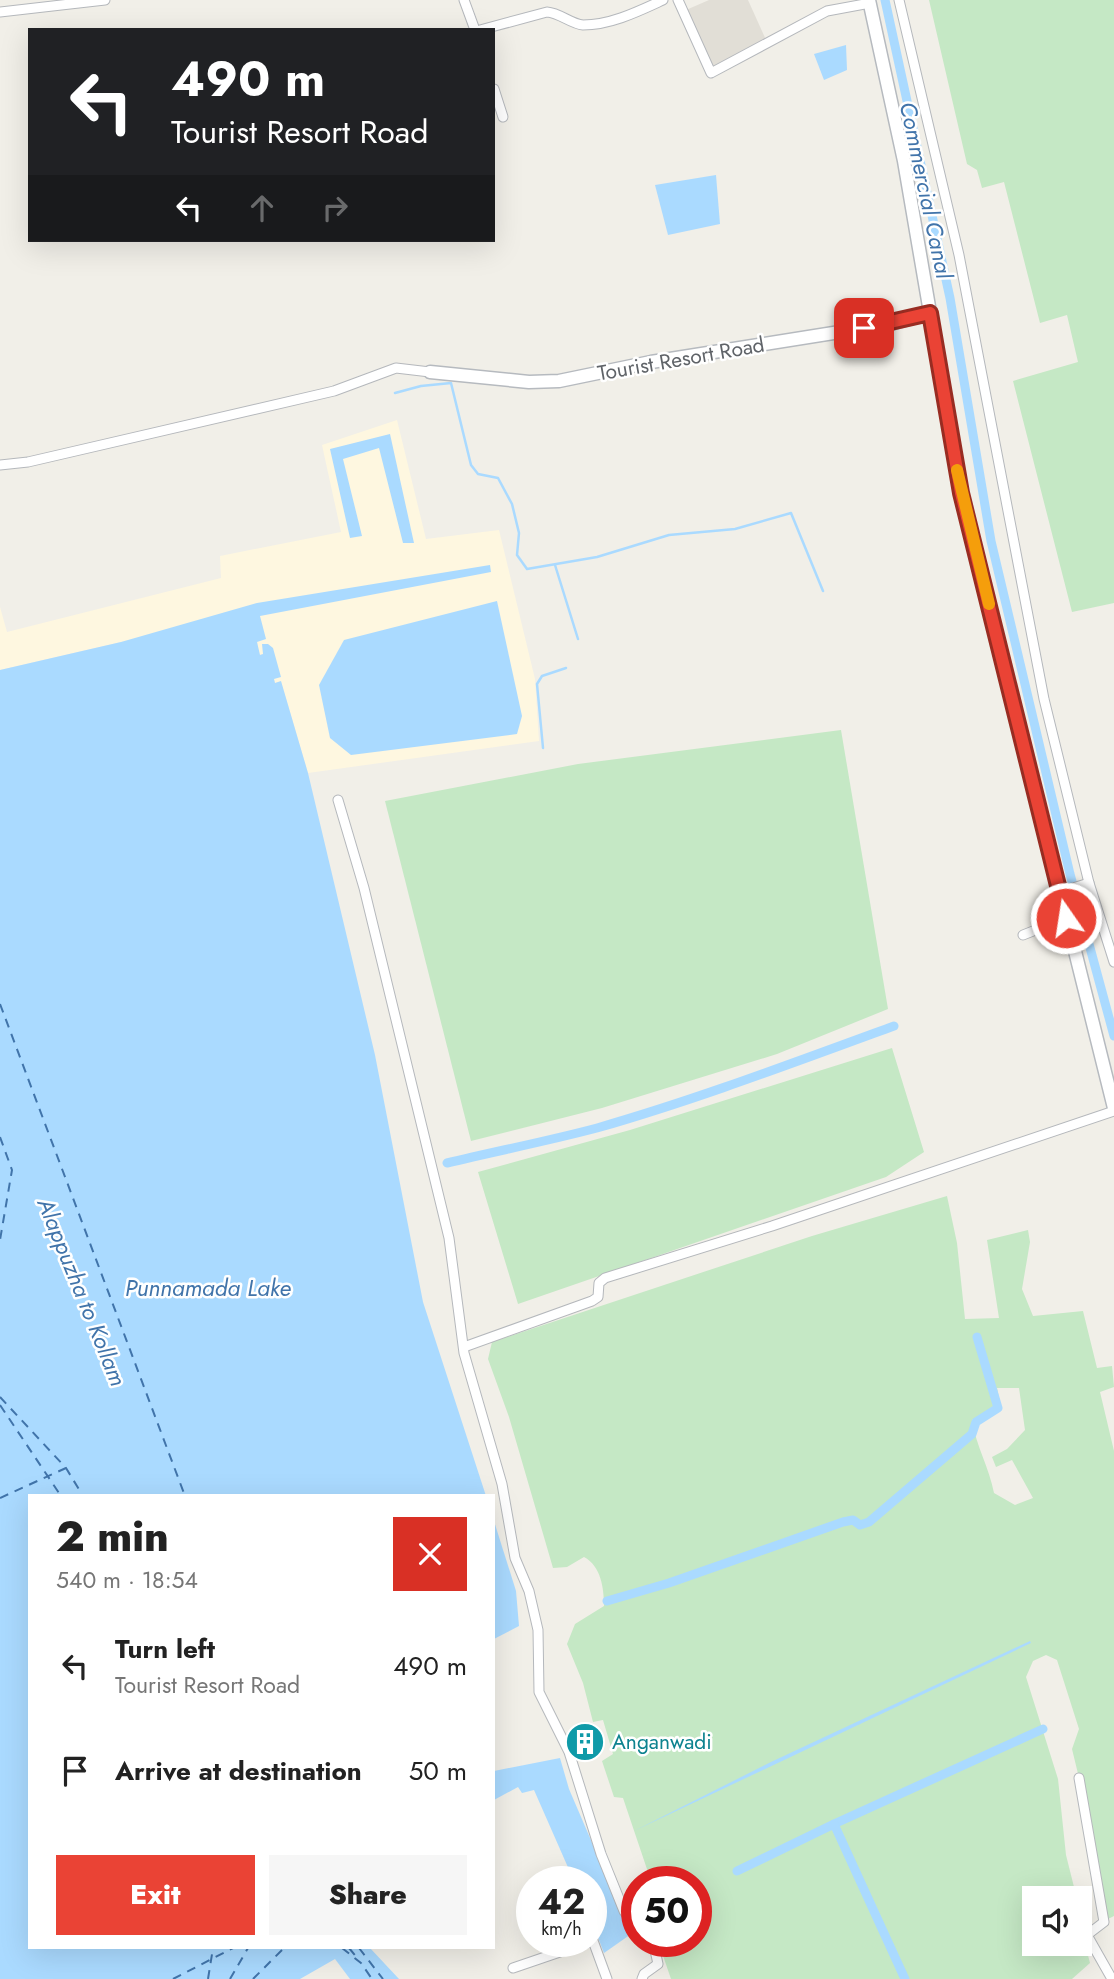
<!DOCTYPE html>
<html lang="en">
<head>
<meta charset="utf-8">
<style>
	body { margin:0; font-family:Jost,sans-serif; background:#f6f6f6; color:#222; height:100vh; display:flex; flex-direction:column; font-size:26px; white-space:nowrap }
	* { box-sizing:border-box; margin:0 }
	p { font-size:23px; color:#767676 }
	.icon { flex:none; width:38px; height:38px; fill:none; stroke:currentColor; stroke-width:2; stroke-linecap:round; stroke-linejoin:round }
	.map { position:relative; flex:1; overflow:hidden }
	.drawer { position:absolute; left:28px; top:1494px; width:467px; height:455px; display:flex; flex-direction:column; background:#fff; border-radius:0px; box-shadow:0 7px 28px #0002 }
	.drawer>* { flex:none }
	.guide { position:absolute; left:28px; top:28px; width:467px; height:214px; border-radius:0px; box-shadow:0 7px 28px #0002; background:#202124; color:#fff; overflow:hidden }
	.controls { position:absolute; left:1022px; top:1886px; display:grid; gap:14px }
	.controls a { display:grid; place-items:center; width:70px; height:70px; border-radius:0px; background:#fff; box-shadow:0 7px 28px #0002; font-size:35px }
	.speed { position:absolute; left:516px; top:1866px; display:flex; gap:14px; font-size:35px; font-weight:700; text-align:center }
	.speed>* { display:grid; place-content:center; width:91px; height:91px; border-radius:50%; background:#fff; box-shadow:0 7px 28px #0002; line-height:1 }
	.speed small { font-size:18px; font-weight:400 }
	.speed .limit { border:10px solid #d22; background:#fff; color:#111 }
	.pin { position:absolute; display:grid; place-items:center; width:60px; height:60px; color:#fff; margin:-30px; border-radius:14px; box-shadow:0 4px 10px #0006 }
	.me { position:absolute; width:77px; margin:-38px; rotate:347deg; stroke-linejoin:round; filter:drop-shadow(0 0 5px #0008) }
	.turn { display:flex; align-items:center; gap:24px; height:147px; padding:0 28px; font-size:32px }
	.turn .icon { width:91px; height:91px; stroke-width:2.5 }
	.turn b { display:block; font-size:49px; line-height:60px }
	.lanes { display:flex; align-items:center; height:66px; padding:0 28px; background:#0003; justify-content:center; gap:35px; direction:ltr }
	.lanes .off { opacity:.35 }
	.round { display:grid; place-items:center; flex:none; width:74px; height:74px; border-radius:0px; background:#f6f6f6 }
	.summary { display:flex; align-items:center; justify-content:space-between; height:119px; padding:0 28px }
	h1 { font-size:42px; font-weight:800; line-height:52px }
	.action { display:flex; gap:14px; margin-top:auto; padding:14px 28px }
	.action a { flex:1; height:80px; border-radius:0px; background:#ea4335; color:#fff; font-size:28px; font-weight:800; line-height:80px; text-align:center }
	.action a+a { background:#f6f6f6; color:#222 }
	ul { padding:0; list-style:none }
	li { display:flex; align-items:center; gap:21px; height:105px; padding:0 28px }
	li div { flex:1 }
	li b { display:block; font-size:26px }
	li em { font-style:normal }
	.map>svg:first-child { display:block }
	.commercial { fill:#fef7e0 }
	.education { fill:#e1ded6 }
	.green { fill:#c5e8c5; fill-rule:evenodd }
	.water { fill:#aadaff }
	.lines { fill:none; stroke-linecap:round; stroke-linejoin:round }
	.stream { stroke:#aadaff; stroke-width:2.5 }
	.canal { stroke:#aadaff; stroke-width:9 }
	.ferry { stroke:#4174aa; stroke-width:2; stroke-dasharray:9 7; stroke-linecap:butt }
	.street-casing { stroke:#b5b8bc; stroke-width:11 }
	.secondary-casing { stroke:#b6babf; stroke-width:15 }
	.street { stroke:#fff; stroke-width:9 }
	.secondary { stroke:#fff; stroke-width:12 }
	.route-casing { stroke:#982c22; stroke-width:18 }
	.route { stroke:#ea4335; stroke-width:12 }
	.slow { stroke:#f59e0b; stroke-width:12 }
	.labels { text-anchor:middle; stroke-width:5; stroke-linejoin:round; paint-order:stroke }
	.street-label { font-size:21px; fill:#5f6368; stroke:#fff }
	.culture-label { font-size:21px; fill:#0d838f; stroke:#fff; text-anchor:start }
	.water-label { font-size:23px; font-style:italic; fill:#4174aa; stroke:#fff }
</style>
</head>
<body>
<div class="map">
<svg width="1114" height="1979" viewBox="0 0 1114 1979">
	<rect width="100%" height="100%" fill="#f1efe8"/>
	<path class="commercial" d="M397,420l29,119 73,-9 36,149 4,62 -231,32 -27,-91 -6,1 -11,-29 -5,1 -2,-14 8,-2 -144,3 -121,28v-63l7,25 214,-54 -1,-22 121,-24 -19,-87z"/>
	<path class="education" d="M709,0h39l18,40 -54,30 -26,-60z"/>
	<g class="green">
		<path d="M929,0h185v603l-42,9 -59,-231 65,-19 -11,-47 -27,8 -36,-141 -22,6 -5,-18 -10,-6z"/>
		<path d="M841,730l47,279 -111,45 -175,54 -131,33 -86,-340 193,-37z"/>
		<path d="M892,1048l32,104 -38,25 -368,127 -40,-132 152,-42z"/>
		<path d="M947,1196l10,47 8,76 34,-1 -12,-78 41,-10 2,12 -8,47 11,27 50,-5 14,57 15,-2 2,21 -14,5 14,59v465l-8,4 -17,-101 -17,-70 7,-20 -22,-69 -11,-5 -13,6 -7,16 32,102 8,76 11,44h-43v45h46v-33c4,18 5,34 10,52l-18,16h-401l-13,-38h38v-60h-45l-28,-83 -9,-1 -12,-36 11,-7 -10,-34 -10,2 -10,-39 -16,-39 8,-20 29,-18c0,-18 -3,-40 -20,-49l-17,10 -14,1 -44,-151 -21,-58 4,-17 320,-106zM997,1388h22l6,42 -18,19 -15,8 4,10 16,-7 21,38 -18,7 -21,-12c-5,-26 -18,-47 -22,-73l29,-13z"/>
	</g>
	<g class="water">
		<path d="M846,45l1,25 -23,10 -10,-26z"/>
		<path d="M716,175l4,49 -52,11 -13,-50z"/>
		<path d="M390,434l24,109h-11l-24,-95 -36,11 19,77 -12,2 -20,-89z"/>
		<path d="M490,565l1,7 -231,44 6,23 -9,3 3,13 3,-1 -1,-10h6l5,4 8,29 -7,2 1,4 6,-2 27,92 67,282 48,247 63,194h-456v452h340l29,31h-49l-15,-20 -35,20h-300v-1309l121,-28 136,-39z"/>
		<path d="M497,601l25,115 -5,18 -166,21 -21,-17 -11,-53 25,-45z"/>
		<path d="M494,1521l22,70 3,35 -25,13z"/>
		<path d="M1030,1641l1,2 -397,188 137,-69z"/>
		<path d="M560,1758l9,31 58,135 7,8 -30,21 -12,-31v-41h-18l-40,-91 -12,3 -4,-6 -24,13v-29z"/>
	</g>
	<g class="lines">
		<g class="stream">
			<path d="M395,393l26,-7 30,-3 20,82 7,9 20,4 14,26 7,29 -2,22 10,14 70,-12 72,-22 66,-6 56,-16 32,78"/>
			<path d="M555,565l23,74"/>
			<path d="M543,748l-6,-64 5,-8 24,-8"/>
		</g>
		<g class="canal">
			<path d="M885,0l65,298 41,243 79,333 44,162"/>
			<path d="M447,1163c50,-12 101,-22 150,-35 101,-29 198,-66 297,-102"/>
			<path d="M607,1601l62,-18 174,-61 10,-2 7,5 9,-3 103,-88 4,-12 22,-14 -21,-71"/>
			<path d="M834,1824l209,-95"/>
			<path d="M737,1871l97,-47 71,155"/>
		</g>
		<g class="ferry">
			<path d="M0,1004l185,492"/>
			<path d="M0,1137l12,33 -12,70"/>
			<path d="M0,1397l66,71 17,28"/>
			<path d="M0,1405l61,91"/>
			<path d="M0,1498l66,-30"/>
			<path d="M342,1948l19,15 11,16"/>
			<path d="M349,1948l9,11"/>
			<path d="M359,1948l24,31"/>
			<path d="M173,1979l60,-31"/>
			<path d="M208,1979l5,-31"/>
			<path d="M230,1979l18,-31"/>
			<path d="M253,1979l31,-31"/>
		</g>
		<g class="street-casing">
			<g id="street">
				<path d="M464,0l11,30"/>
				<path d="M678,0l33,73 116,-62 43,-8"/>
				<path d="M899,0l60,255 85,444 45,184 25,79"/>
				<path d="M0,12l105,-12"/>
				<path d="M480,30l67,-18c13,1 24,12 36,13 28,0 56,-14 80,-25"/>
				<path d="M494,89l9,28"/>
				<path d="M0,465l28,-3 306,-71 62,-23 34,4"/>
				<path d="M338,800l26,88 85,350 15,115 38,131 13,74 14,33 9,39 1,62 30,60 32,102 23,57 7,9 6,2"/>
				<path d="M1060,892l29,-9"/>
				<path d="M1023,935l43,-17"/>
				<path d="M464,1347l128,-46 6,-4 1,-14 6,-5 167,-52 342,-115"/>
				<path d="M1079,1778l25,144 -17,13 25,44"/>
				<path d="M592,1938l15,41"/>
				<path d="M513,1968l79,-27"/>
				<path d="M642,1979l2,-5 14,-10 -5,-23"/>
			</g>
		</g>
		<g class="secondary-casing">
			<g id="secondary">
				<path d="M869,0l35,161 57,332 153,615"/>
				<path d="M430,372l99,10 30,-1 92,-19 239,-38 40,-11"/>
			</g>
		</g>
		<use href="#street" class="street"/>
		<use href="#secondary" class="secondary"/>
	</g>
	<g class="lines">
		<g class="route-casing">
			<path id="route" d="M864,328l66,-15 31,180 105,425"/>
		</g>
		<use href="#route" class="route"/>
		<path class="slow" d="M957,470l32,134"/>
	</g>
	<defs>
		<g id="building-disc" transform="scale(2.0125)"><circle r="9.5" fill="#0f9aa8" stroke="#fff"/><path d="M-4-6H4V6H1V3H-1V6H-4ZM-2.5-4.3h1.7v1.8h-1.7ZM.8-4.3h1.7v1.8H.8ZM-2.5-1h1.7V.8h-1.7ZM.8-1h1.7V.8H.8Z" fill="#fff"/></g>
	</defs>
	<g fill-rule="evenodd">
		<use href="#building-disc" x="585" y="1742"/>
	</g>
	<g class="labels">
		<g class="street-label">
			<text transform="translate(681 359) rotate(-10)" y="7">Tourist Resort Road</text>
		</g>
		<g class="culture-label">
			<text x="612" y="1749">Anganwadi</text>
		</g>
		<g class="water-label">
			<text transform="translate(926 190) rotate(78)" y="8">Commercial Canal</text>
			<text x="208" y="1296">Punnamada Lake</text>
			<text transform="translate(82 1292) rotate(68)" y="8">Alappuzha to Kollam</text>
		</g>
	</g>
</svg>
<div class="controls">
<a><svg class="icon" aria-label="sound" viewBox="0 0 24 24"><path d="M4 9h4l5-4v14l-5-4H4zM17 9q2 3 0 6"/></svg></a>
</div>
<div class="speed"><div>42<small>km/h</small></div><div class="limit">50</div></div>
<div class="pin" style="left:864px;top:328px;background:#d93025"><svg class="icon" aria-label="arrive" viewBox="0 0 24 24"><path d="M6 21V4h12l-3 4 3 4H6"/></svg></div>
<svg class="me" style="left:1066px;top:918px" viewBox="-20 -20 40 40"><circle r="17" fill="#ea4335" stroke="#fff" stroke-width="3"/><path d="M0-11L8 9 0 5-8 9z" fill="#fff"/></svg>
<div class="guide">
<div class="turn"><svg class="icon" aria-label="left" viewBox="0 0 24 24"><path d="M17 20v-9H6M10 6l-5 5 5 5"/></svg><div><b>490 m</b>Tourist Resort Road</div></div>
<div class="lanes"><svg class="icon" aria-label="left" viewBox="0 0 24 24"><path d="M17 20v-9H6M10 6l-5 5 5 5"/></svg><svg class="icon off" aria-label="ahead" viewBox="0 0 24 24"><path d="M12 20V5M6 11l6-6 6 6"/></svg><svg class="icon off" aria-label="right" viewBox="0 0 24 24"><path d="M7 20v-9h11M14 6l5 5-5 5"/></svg></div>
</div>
<section class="drawer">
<div class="summary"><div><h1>2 min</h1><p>540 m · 18:54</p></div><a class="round" style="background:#d93025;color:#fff"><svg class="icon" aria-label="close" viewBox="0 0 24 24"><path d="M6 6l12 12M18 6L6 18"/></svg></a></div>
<ul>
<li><svg class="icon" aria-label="left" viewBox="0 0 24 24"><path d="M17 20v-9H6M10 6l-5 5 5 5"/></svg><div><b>Turn left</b><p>Tourist Resort Road</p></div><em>490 m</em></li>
<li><svg class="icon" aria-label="arrive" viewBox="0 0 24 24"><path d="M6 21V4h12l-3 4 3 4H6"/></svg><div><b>Arrive at destination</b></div><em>50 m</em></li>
</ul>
<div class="action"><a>Exit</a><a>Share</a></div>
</section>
</div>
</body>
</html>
